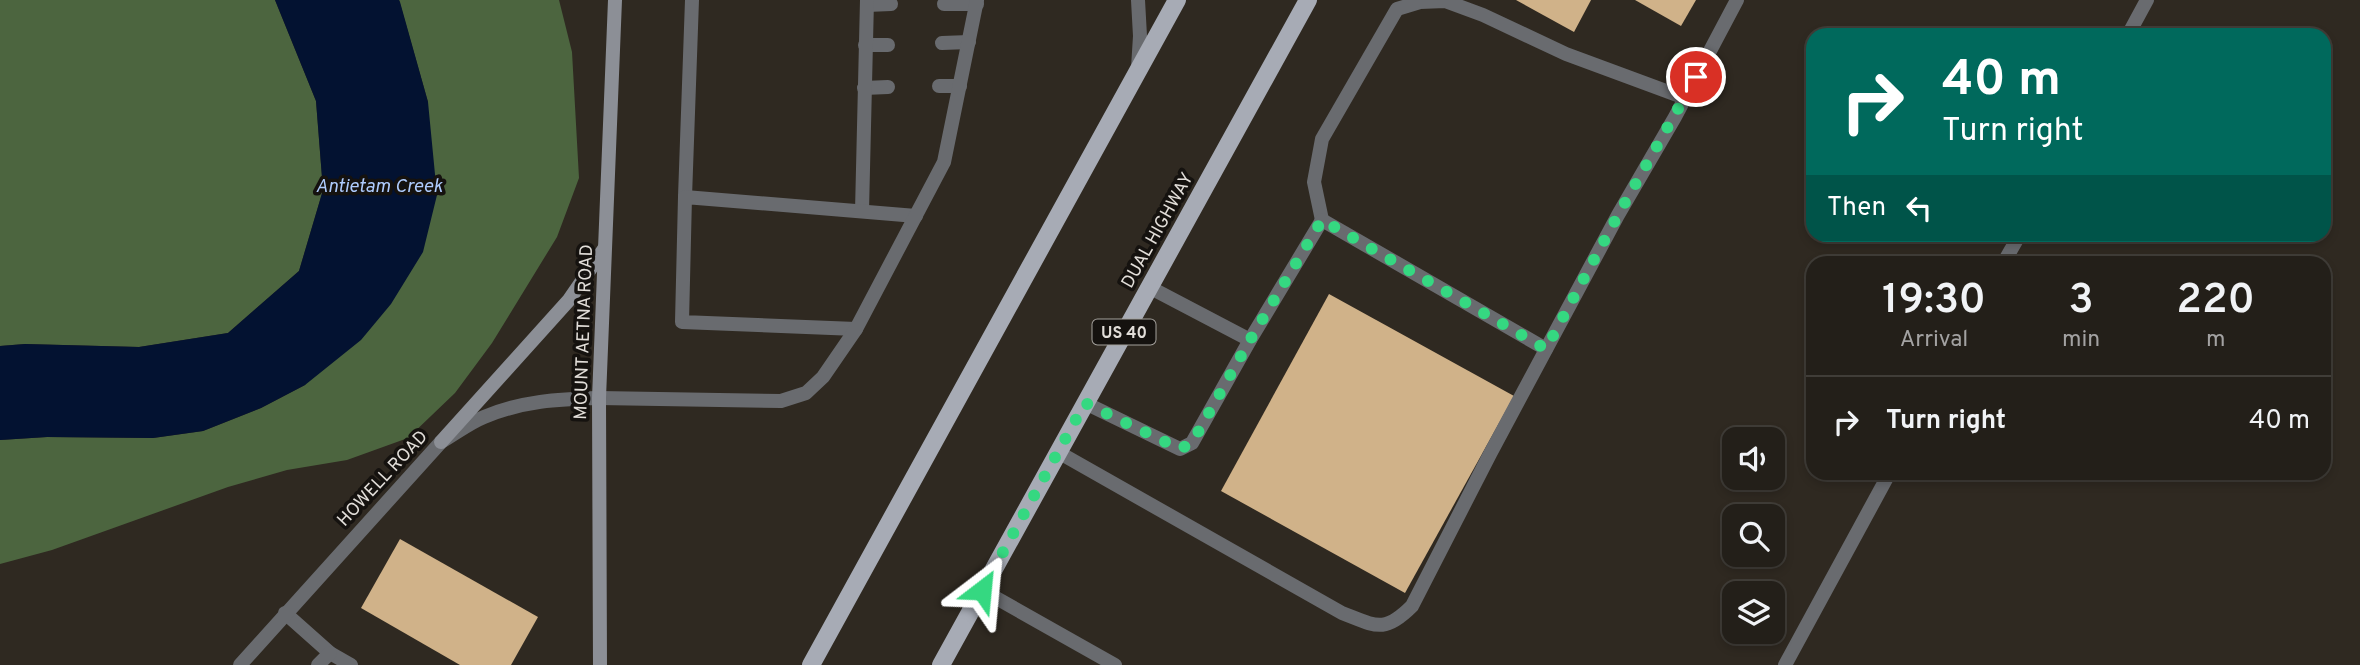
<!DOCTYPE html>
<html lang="en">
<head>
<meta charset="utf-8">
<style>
	body { margin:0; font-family:Overpass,sans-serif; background:#2b2722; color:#f1f3f6; height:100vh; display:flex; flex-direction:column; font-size:26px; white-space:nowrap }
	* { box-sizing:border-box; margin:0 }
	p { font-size:23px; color:#a3a2a2 }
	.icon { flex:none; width:38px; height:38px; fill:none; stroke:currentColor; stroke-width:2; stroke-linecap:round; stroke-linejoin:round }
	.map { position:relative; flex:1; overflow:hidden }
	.panel { position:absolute; left:1806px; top:256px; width:525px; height:224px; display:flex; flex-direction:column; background:#231f19; border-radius:21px; box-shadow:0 4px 10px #0003,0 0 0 2px #403d38 }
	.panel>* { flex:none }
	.top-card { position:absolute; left:1806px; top:28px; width:525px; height:214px; border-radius:21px; box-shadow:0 4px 10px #0003,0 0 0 2px #403d38; background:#00695c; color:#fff; overflow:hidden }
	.fabs { position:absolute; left:1722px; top:427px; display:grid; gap:14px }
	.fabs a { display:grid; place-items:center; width:63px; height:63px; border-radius:14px; background:#231f19; box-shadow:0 4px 10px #0003,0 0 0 2px #403d38; font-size:35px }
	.pin { position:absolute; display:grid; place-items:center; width:60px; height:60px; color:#fff; margin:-30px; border:4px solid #fff; border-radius:50%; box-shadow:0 2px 7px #0007 }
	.me { position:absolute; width:77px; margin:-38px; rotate:29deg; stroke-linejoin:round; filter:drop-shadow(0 0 5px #0008) }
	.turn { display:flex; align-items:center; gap:24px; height:147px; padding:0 21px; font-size:32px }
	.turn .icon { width:91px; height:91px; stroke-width:2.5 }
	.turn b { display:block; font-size:49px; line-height:60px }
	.then { display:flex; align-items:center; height:66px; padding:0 21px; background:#0003; gap:14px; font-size:26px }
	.eta { display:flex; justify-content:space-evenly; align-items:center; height:119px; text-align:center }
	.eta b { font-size:42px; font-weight:600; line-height:49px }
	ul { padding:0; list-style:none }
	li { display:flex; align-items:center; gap:21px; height:91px; padding:0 21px; border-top:2px solid #403d38 }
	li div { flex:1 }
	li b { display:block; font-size:26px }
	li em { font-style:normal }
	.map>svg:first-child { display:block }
	.forest { fill:#4c653f }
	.water { fill:#031231 }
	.building { fill:#d0b289 }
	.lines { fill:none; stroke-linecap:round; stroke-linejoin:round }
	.lane { stroke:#696b6f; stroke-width:14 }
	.street { stroke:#696b6f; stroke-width:14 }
	.secondary { stroke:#8c8f96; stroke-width:14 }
	.primary { stroke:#a7abb5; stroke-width:18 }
	.route { stroke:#35d881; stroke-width:12; stroke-dasharray:0 21.6 }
	.labels { text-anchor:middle; stroke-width:7; stroke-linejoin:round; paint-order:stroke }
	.shield { fill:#15120f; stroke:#a4a19c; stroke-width:2 }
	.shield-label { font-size:16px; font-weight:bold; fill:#e2ded9 }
	.street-label { font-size:18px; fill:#e2ded9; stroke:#15120f }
	.water-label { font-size:19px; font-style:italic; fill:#aecbfd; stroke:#15120f }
</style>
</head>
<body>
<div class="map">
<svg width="2360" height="665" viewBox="0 0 2360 665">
	<rect width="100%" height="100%" fill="#2f2921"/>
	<g class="forest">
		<path d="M0,0h275l41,101 7,89 -24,81 -71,62 -89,14 -114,-3 -25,2z"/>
		<path d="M399,0h160l13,52 7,126 -22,59 -65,106 -37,50 -47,45 -61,22 -60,10 -59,17 -176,63 -52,14v-124l47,-3 106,1 50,-7 58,-23 44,-23 123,-283z"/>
	</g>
	<path class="water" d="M275,0h124l1,2 28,100 9,93 -14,57 -32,52 -30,36 -56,45 -44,23 -58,23 -50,7 -106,-1 -47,3v-94l25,-2 114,3 89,-14 71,-62 24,-81 -7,-89z"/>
	<g class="building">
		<path d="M1516,0h75l-17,32z"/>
		<path d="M1635,0h61l-15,26z"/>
		<path d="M1329,294l185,102 -109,197 -184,-102z"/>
		<path d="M400,539l138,78 -27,48h-51l-99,-57z"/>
	</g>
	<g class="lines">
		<g class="lane">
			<path d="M944,4h33"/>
			<path d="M867,5l24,-1"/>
			<path d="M942,43l27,-1"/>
			<path d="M865,45h23"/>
			<path d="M1138,68l2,-32 -2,-36"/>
			<path d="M939,86h21"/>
			<path d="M864,88l24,-1"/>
			<path d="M685,197l7,-197"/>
			<path d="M862,211l5,-211"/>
			<path d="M1322,220l-8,-38 8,-43 75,-130 23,-7 25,-1 38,14 83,39 119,44"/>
			<path d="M1149,287l101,53"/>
			<path d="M856,329l-174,-7 3,-125 231,19"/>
			<path d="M599,398l182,3 25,-8 17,-16 33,-48 88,-167 33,-162"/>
			<path d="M1085,403l95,46 12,-6 58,-103 72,-120 224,129"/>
			<path d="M1058,452l284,161c34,13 42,21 70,-7l78,-152 128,-239 57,-98 62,-117"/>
			<path d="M982,590l133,75"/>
			<path d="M285,613l45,40 21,12"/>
			<path d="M318,665l12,-12"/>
		</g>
		<g class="street">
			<path d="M2128,35l19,-35"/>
			<path d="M2004,262l16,-28"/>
			<path d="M240,665l201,-223c14,-8 28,-19 43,-25 38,-16 74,-18 115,-19"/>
			<path d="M1785,665l105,-193"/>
		</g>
		<g class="secondary">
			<path d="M441,442l128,-142 35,-51"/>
			<path d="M600,665l-1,-267 16,-398"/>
		</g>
		<g class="primary">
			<path d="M811,665l366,-665"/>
			<path d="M941,665l367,-665"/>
		</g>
	</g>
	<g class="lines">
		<path class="route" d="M982,590l103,-187 95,46 12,-6 58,-103 72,-120 224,129 72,-134 78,-138"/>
	</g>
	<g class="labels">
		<rect class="shield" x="1092.5" y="319.5" width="63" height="25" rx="5"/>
		<g class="shield-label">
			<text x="1124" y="338">US 40</text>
		</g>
		<g class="street-label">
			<text transform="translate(1157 230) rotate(-61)" y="6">DUAL HIGHWAY</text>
			<text transform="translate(583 332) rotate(-88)" y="6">MOUNT AETNA ROAD</text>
			<text transform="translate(382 478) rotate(-47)" y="6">HOWELL ROAD</text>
		</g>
		<g class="water-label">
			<text x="379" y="192">Antietam Creek</text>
		</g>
	</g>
</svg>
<div class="fabs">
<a><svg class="icon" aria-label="sound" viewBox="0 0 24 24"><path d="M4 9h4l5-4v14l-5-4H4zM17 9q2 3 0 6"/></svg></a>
<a><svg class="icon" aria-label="search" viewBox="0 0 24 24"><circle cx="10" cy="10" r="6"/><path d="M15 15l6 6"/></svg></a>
<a><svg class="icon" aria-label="layers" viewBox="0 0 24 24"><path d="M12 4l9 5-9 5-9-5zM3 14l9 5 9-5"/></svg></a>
</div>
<div class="pin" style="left:1696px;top:77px;background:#d93025"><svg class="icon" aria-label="arrive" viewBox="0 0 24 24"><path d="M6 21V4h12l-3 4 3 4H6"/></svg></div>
<svg class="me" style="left:982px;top:590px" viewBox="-20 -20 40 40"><path d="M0-17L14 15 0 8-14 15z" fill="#35d881" stroke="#fff" stroke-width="4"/></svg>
<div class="top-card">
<div class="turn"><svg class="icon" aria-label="right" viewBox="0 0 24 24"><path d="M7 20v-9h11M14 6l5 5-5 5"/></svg><div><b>40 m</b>Turn right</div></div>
<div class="then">Then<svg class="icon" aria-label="left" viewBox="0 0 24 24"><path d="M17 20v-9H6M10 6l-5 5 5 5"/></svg></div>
</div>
<section class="panel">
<div class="eta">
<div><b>19:30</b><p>Arrival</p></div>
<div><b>3</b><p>min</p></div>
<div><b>220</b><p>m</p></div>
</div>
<ul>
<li><svg class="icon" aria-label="right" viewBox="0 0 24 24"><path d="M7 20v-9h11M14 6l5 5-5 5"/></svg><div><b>Turn right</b></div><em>40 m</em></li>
</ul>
</section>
</div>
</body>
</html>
